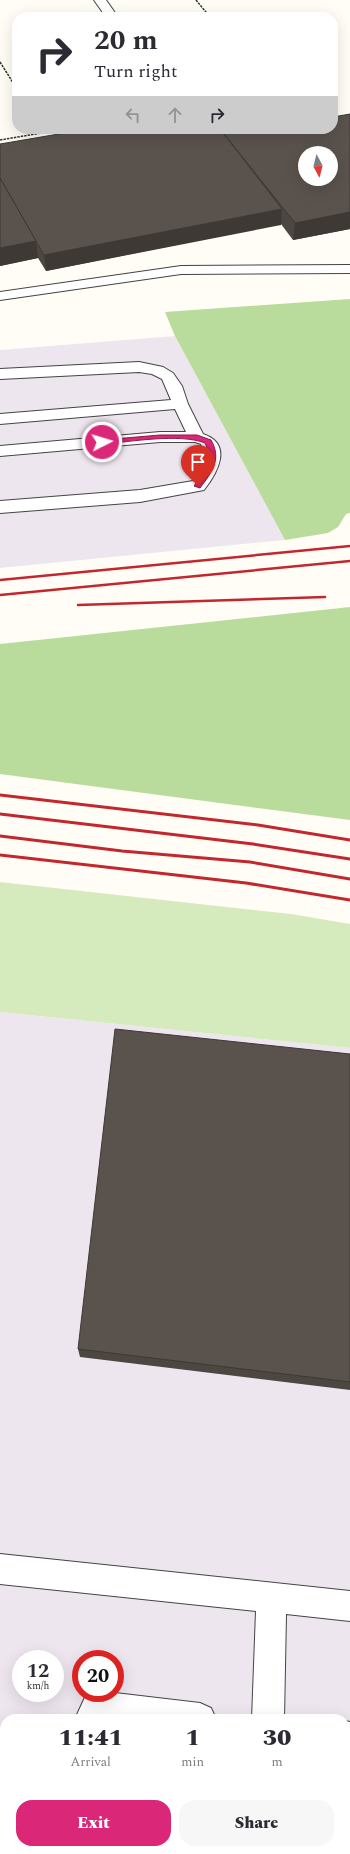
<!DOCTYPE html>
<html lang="en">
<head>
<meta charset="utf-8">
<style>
	body { margin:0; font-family:Spectral,serif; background:#f7f7f7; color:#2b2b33; height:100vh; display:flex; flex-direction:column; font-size:15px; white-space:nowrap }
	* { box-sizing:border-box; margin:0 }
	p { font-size:13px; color:#7c7c81 }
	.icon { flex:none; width:22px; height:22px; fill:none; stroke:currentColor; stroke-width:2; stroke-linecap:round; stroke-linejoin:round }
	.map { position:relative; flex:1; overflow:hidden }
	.side { position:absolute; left:0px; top:1714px; width:350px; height:140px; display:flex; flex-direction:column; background:#fff; border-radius:16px 16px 0 0; box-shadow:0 4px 16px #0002 }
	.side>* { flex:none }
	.top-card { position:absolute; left:12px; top:12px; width:326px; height:122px; border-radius:16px; box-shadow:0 4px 16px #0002; background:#fff; color:#2b2b33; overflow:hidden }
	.needle { width:26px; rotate:173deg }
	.controls { position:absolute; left:298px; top:146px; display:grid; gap:8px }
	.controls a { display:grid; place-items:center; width:40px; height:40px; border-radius:50%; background:#fff; box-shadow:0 4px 16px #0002; font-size:20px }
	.speed { position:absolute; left:12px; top:1650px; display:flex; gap:8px; font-size:20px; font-weight:700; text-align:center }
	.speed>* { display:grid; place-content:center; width:52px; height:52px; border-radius:50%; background:#fff; box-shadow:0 4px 16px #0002; line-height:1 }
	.speed small { font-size:10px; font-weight:400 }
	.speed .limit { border:6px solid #d22; background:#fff; color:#111 }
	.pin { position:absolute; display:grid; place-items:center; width:34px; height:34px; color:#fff; margin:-41px -17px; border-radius:50% 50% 50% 0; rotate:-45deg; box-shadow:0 0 4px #0007 }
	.pin .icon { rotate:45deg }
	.me { position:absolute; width:44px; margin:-22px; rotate:85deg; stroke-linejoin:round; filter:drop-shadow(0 0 3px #0008) }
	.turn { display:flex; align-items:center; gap:14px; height:84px; padding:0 16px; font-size:18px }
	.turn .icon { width:52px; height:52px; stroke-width:2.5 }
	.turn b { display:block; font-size:28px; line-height:34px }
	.lanes { display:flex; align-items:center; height:38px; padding:0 16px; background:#0003; justify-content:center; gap:20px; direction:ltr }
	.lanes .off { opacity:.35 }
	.eta { display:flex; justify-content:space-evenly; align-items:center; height:68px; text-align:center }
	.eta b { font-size:24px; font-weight:800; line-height:28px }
	.primary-button { display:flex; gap:8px; margin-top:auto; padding:8px 16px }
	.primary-button a { flex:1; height:46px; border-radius:16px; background:#db2777; color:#fff; font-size:16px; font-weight:800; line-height:46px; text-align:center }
	.primary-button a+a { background:#f7f7f7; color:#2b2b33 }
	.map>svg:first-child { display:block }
	.industrial { fill:#eee6ef; fill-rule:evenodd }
	.green { fill:#d5ebbd }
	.forest { fill:#b9dc9c }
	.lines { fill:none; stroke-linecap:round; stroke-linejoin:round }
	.service-casing { stroke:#444; stroke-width:2 }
	.path { stroke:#333; stroke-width:1.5; stroke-dasharray:2.5 1; stroke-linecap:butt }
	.service { fill:#fff; fill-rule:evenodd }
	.rail-far1 { stroke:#c4262e; stroke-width:2.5 }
	.rail { stroke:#c4262e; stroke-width:3 }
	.wall { fill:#4d4742 }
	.shaded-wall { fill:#3f3936 }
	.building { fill:#5a524d; stroke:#3f3936; fill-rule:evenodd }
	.route { fill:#db2777; stroke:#8e194d }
</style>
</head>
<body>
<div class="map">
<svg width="350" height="1854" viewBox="0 0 350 1854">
	<rect width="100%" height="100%" fill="#fffdf5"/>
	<g class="industrial">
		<path d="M175,336l110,204 -285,28v-218z"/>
		<path d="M0,1012l350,36v806h-350zM21,1659h34v34h-34zM81,1659h34v34h-34zM5,1719h340v130h-340z"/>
	</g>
	<path class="green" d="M0,882l291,32 59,10v124l-350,-36z"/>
	<g class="forest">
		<path d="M350,299v214l-4,1 -8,13 -10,6 -43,7 -110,-204 -10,-24z"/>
		<path d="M350,607v213l-350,-46v-130z"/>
	</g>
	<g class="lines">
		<g class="service-casing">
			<g id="service">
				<path d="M94,0h12l12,17h-12z"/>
				<path d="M350,265v8l-169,1 -181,26v-8l181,-26z"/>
				<path d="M139,362l24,5 10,6 9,13 6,18 15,30c30,10 15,38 1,56l-64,12 -140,11v-12l140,-11 53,-9c9,-11 13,-22 8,-37l-6,-2h-35l-160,14v-10l160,-14h26l-11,-23 -175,15v-10l171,-14 -9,-21 -10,-5 -13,-2 -139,7v-10z"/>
				<path d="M0,1554l350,37v30l-64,-7 -2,105h-32l4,-108 -256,-27z"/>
				<path d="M91,1693h24l85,10 11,5 5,11h-141l11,-24z"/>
				<path d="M345,1721l5,1v32l-5,-1z"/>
				<path d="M10,1849h33l-2,5h-33z"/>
			</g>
		</g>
		<g class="path">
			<path d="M196,0l14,17"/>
			<path d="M0,62l17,27"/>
			<path d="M42,129l2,4"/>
			<path d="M0,140l65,-11"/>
		</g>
		<use href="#service" class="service"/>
		<g class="rail-far1">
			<path d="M0,580l350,-34"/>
			<path d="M0,595l350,-34"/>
			<path d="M78,605l247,-8"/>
		</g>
		<g class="rail">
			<path d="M0,795l258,30 92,15"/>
			<path d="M0,814l253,30 97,15"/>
			<path d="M0,836l122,15 128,11 100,17"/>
			<path d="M0,855l246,28 104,17"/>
		</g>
	</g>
	<g class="wall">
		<path d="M350,114v115l-57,11 -12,-16 -235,47 -8,-13 -38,8v-122l333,-15z"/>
		<path d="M350,1054v336l-270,-33 -2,-8z"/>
	</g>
	<g class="shaded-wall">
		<path d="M282,209l-1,16 -235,46 -2,-16z"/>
		<path d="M350,212v17l-57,11 2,-17z"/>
		<path d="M36,241l2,17 -38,8v-18z"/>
	</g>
	<g class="building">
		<path d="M350,114v98l-55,11 -75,-94h113v-12zM305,153h26v26h-26z"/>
		<path d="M88,129h132l62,80 -238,46 -44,-77v-34z"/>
		<path d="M0,178l36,63 -36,7z"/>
		<path d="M115,1029l235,25v328l-272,-33z"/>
	</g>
	<path class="route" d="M160,435h37l14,5c11,19 1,32 -11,48l-6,-2c11,-15 20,-24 11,-43 -26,-10 -75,-1 -103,1l-4,-2 4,-2z"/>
</svg>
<div class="controls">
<a><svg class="needle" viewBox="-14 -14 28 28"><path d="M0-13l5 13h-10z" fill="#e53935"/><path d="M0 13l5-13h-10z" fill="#7c7c81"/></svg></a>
</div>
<div class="speed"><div>12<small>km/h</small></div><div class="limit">20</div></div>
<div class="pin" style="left:198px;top:486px;background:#d93025"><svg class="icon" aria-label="arrive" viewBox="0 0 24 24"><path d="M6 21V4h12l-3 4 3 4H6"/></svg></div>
<svg class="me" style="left:102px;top:442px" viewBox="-20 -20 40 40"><circle r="17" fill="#db2777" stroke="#fff" stroke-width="3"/><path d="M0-11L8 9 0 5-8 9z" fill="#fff"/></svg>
<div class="top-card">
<div class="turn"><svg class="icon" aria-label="right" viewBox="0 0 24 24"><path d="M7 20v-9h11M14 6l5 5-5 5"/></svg><div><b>20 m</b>Turn right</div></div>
<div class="lanes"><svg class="icon off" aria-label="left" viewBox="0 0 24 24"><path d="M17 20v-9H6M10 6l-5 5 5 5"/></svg><svg class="icon off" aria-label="ahead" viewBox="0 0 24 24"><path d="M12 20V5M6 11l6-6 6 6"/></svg><svg class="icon" aria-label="right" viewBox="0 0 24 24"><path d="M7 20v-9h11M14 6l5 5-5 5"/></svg></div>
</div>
<section class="side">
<div class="eta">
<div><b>11:41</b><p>Arrival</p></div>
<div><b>1</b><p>min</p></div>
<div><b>30</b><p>m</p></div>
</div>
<div class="primary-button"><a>Exit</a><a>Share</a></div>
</section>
</div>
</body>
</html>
